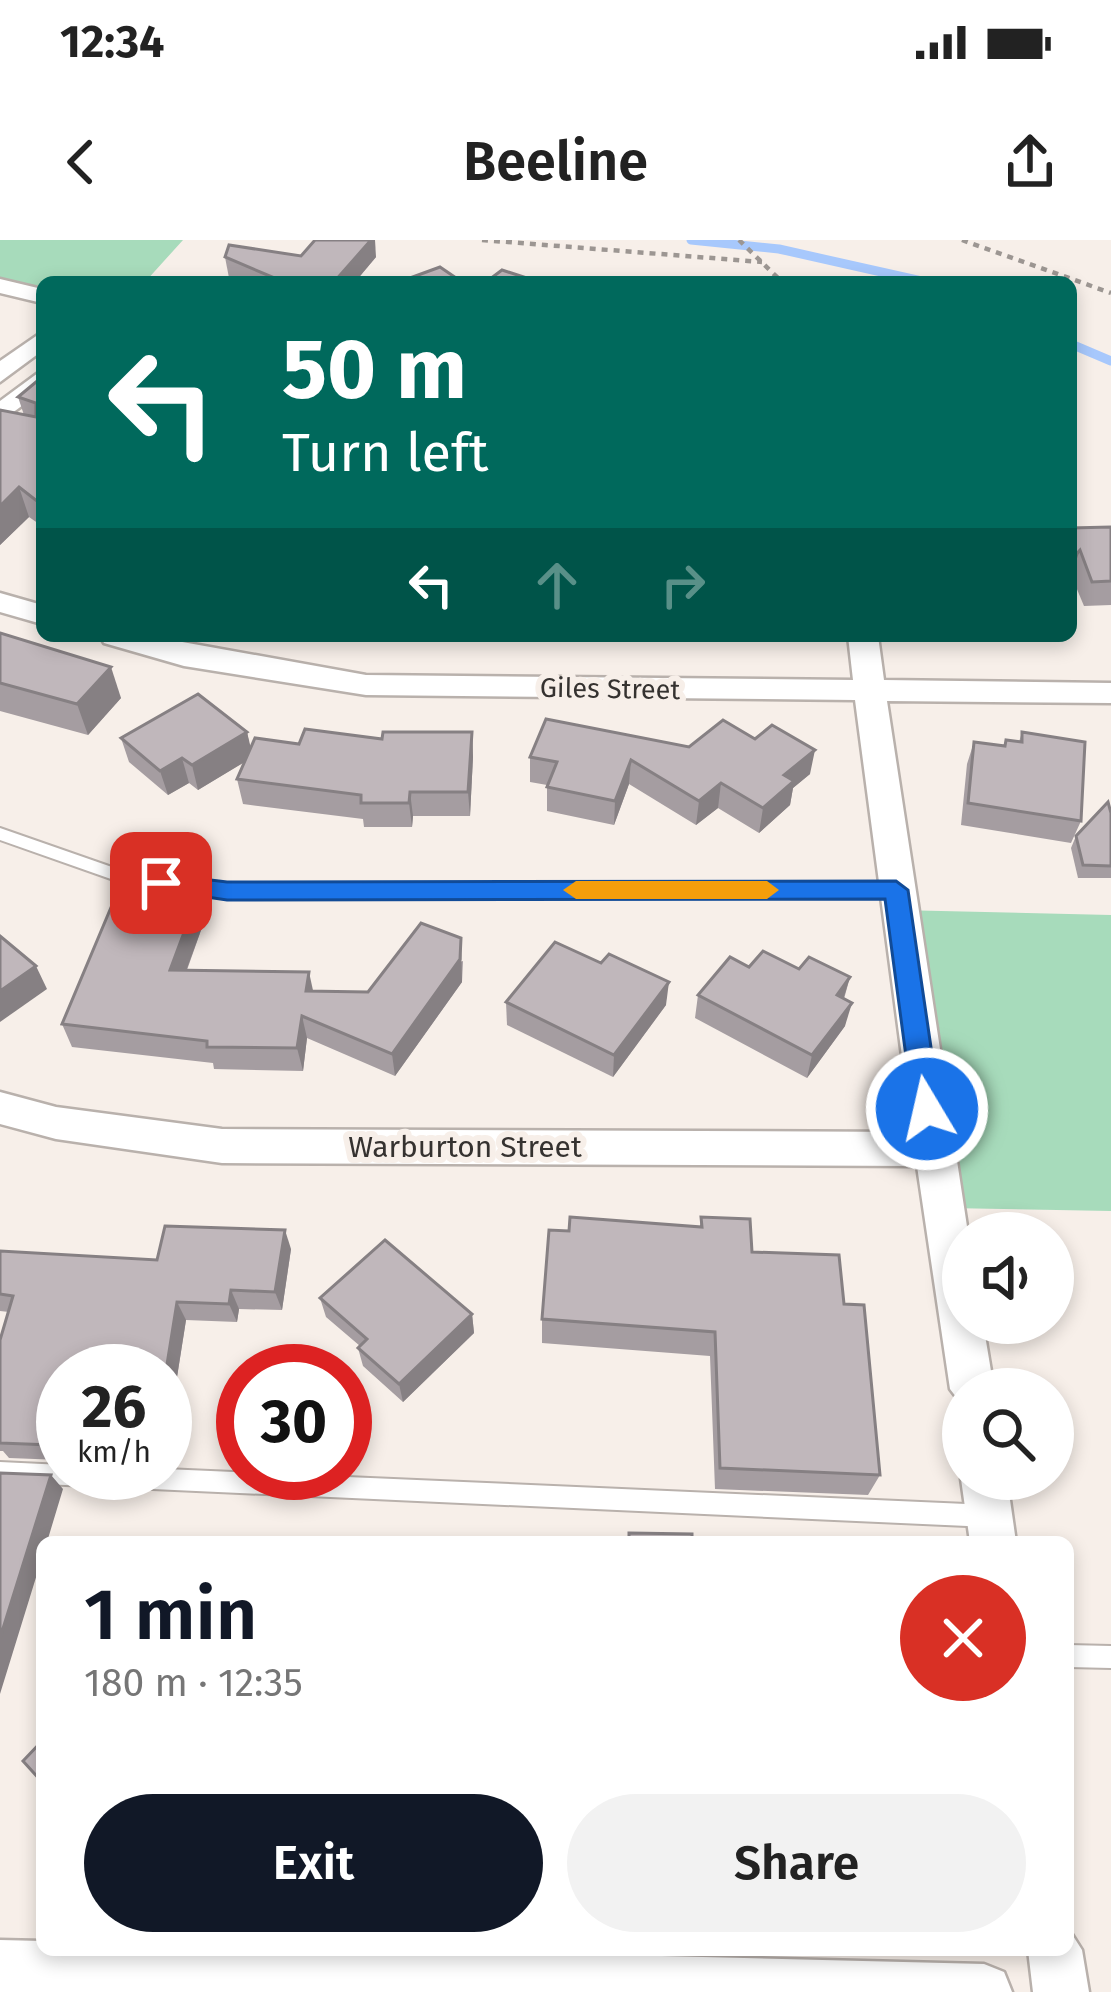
<!DOCTYPE html>
<html lang="en">
<head>
<meta charset="utf-8">
<style>
	body { margin:0; font-family:"Fira Sans",sans-serif; background:#f2f2f2; color:#222; height:100vh; display:flex; flex-direction:column; font-size:45px; white-space:nowrap }
	* { box-sizing:border-box; margin:0 }
	p { font-size:39px; color:#767676 }
	.icon { flex:none; width:66px; height:66px; fill:none; stroke:currentColor; stroke-width:2; stroke-linecap:round; stroke-linejoin:round }
	.map { position:relative; flex:1; overflow:hidden }
	.sheet { position:absolute; left:36px; top:1296px; width:1038px; height:420px; display:flex; flex-direction:column; background:#fff; border-radius:18px; box-shadow:0 6px 18px #0003 }
	.sheet>* { flex:none }
	.banner { position:absolute; left:36px; top:36px; width:1041px; height:366px; border-radius:18px; box-shadow:0 6px 18px #0003; background:#00695c; color:#fff; overflow:hidden }
	.buttons { position:absolute; left:942px; top:972px; display:grid; gap:24px }
	.buttons a { display:grid; place-items:center; width:132px; height:132px; border-radius:50%; background:#fff; box-shadow:0 6px 18px #0003; font-size:60px }
	.speed { position:absolute; left:36px; top:1104px; display:flex; gap:24px; font-size:60px; font-weight:700; text-align:center }
	.speed>* { display:grid; place-content:center; width:156px; height:156px; border-radius:50%; background:#fff; box-shadow:0 6px 18px #0003; line-height:1 }
	.speed small { font-size:30px; font-weight:400 }
	.speed .limit { border:18px solid #d22; background:#fff; color:#111 }
	.pin { position:absolute; display:grid; place-items:center; width:102px; height:102px; color:#fff; margin:-51px; border-radius:24px; box-shadow:0 6px 18px #0006 }
	.me { position:absolute; width:132px; margin:-66px; rotate:351deg; stroke-linejoin:round; filter:drop-shadow(0 0 9px #0008) }
	.turn { display:flex; align-items:center; gap:42px; height:252px; padding:0 48px; font-size:54px }
	.turn .icon { width:156px; height:156px; stroke-width:2.5 }
	.turn b { display:block; font-size:84px; line-height:102px }
	.lanes { display:flex; align-items:center; height:114px; padding:0 48px; background:#0003; justify-content:center; gap:60px; direction:ltr }
	.lanes .off { opacity:.35 }
	.round { display:grid; place-items:center; flex:none; width:126px; height:126px; border-radius:63px; background:#f2f2f2 }
	.headline { display:flex; align-items:center; justify-content:space-between; height:204px; padding:0 48px }
	h1 { font-size:72px; font-weight:600; line-height:90px; color:#111827 }
	.primary-button { display:flex; gap:24px; margin-top:auto; padding:24px 48px }
	.primary-button a { flex:1; height:138px; border-radius:72px; background:#111827; color:#fff; font-size:48px; font-weight:600; line-height:138px; text-align:center }
	.primary-button a+a { background:#f2f2f2; color:#222 }
	.status { display:flex; justify-content:space-between; align-items:center; height:84px; padding:0 60px; background:#fff; direction:ltr }
	.status svg { height:33px; fill:currentColor }
	header { display:flex; justify-content:space-between; align-items:center; height:156px; padding:0 48px; background:#fff; font-size:54px; font-weight:600 }
	.map>svg:first-child { display:block }
	.green { fill:#a7dbbb }
	.lines { fill:none; stroke-linecap:round; stroke-linejoin:round }
	.stream { stroke:#a7c8fc; stroke-width:9 }
	.service-casing { stroke:#b9b1ac; stroke-width:4 }
	.minor-casing { stroke:#b9b1ac; stroke-width:5 }
	.path { stroke:#9c9692; stroke-width:4.5; stroke-dasharray:6 6; stroke-linecap:butt }
	.service { fill:#fff; fill-rule:evenodd }
	.minor { fill:#fff; fill-rule:evenodd }
	.wall { fill:#a59da1 }
	.shaded-wall { fill:#868083 }
	.building { fill:#c0b7bb; stroke:#868083; stroke-width:3 }
	.route { fill:#1a73e8; stroke:#114b97; stroke-width:3 }
	.slow { fill:#f59e0b }
	.labels { text-anchor:middle; stroke-width:12; stroke-linejoin:round; paint-order:stroke }
	.far-street-label { font-size:27px; fill:#353230; stroke:#f7efe9 }
	.street-label { font-size:30px; fill:#353230; stroke:#f7efe9 }
</style>
</head>
<body>
<div class="status"><b>12:34</b><svg viewBox="0 0 49 12"><path d="M0 12V9h3v3zM5 12V6h3v6zM10 12V3h3v9zM15 12V0h3v12zM26 1h20v11H26zM47 4h2v5h-2z"/></svg></div>
<header><svg class="icon" aria-label="back" viewBox="0 0 24 24"><path d="M15 5l-7 7 7 7"/></svg>Beeline<svg class="icon" aria-label="share" viewBox="0 0 24 24"><path d="M12 15V3M7 8l5-5 5 5M5 13v7h14v-7"/></svg></header>
<div class="map">
<svg width="1111" height="1752" viewBox="0 0 1111 1752">
	<rect width="100%" height="100%" fill="#f7efe9"/>
	<g class="green">
		<path d="M0,0h183l-38,42h-103v14l-42,-10z"/>
		<path d="M897,670l214,5v296l-164,-3z"/>
	</g>
	<g class="lines">
		<g class="stream">
			<path d="M691,0l88,9 147,33"/>
			<path d="M1071,104l40,17"/>
		</g>
		<g class="service-casing">
			<g id="service">
				<path d="M0,588l129,45 98,12 669,-1 8,6 -8,6 -669,1 -99,-12 -128,-45z"/>
				<path d="M0,1222l63,3v8h102v-4l824,36 8,4 3,7 -3,7 -8,4 -989,-45z"/>
				<path d="M1068,1405l43,1v22l-43,-1z"/>
			</g>
		</g>
		<g class="minor-casing">
			<g id="minor">
				<path d="M0,39l42,10v14l-42,-10z"/>
				<path d="M42,92v19l-42,31v-21z"/>
				<path d="M42,130v21l-42,31v-21z"/>
				<path d="M0,353l42,12v19l-42,-12z"/>
				<path d="M100,396h49l217,39 487,5 -5,-44h30l6,44 227,3v20l-224,-2 81,532h-5v90h20l11,66h-31v17l-13,-17 -33,-223 -695,-3 -166,-24 -56,-15v-32l56,15 166,22 690,3 -57,-432 -489,-5 -182,-29 -80,-23z"/>
				<path d="M963,1235v4h44l9,63h-46l-9,-63z"/>
				<path d="M1068,1688l14,22 7,42h-56l-5,-42h40z"/>
				<path d="M0,1700l42,1v9h374l568,14 20,8 8,20h-1012z"/>
			</g>
		</g>
		<g class="path">
			<path d="M482,0l280,22"/>
			<path d="M739,0l43,42"/>
			<path d="M962,0l149,53"/>
		</g>
		<use href="#service" class="service"/>
		<use href="#minor" class="minor"/>
	</g>
	<g class="wall">
		<path d="M225,17h151l-21,25h-117l-9,-4z"/>
		<path d="M42,137v149l-13,-9 -29,28v-135l24,5 -6,-18z"/>
		<path d="M1111,287v78l-27,1 -13,-31v-47z"/>
		<path d="M0,393l121,65 -33,37 -88,-24z"/>
		<path d="M255,396h35l-1,4z"/>
		<path d="M546,479l264,55 -17,14 -3,17 -31,28 -41,-25 -22,17 -67,-41 -15,41 -67,-14v-26l-17,-3v-25z"/>
		<path d="M247,492l3,16 222,-16 1,25 -3,59h-57l-1,11h-48l-1,-8 -120,-15 -6,-25 7,-17 -46,28 -9,-7 -21,12 -39,-33 -8,-24z"/>
		<path d="M1022,492l59,89 -10,22 -110,-18 6,-61 7,-22 29,4 3,-6 13,2z"/>
		<path d="M1111,573v65h-33l-7,-30 5,-12z"/>
		<path d="M198,655l7,24 -18,51 126,21 55,1 95,-31 -1,21 -67,94 -88,-38 -4,33 -89,-2 -1,-6 -141,-16 -10,-23z"/>
		<path d="M749,727l50,2 51,8 -6,22 1,27 -38,52 -112,-60 3,-23z"/>
		<path d="M506,762l160,3 -53,72 -106,-52z"/>
		<path d="M701,977l51,35 92,52 36,171 -12,20 -153,-6 -5,-133 -168,-13v-24l27,-88 131,-5z"/>
		<path d="M291,1009l-9,61 -43,-1 -2,13 -51,-2 -21,133v-82h-102v92l-2,-3 -52,-2 -6,-7h-3v-111l9,-28 -9,-1v-60l157,9z"/>
		<path d="M320,1058l152,16 2,19 -71,69 -40,-36 -5,-18 2,-2 -34,-29z"/>
	</g>
	<g class="shaded-wall">
		<path d="M371,0h4l1,17 -21,25h-21z"/>
		<path d="M19,247l10,30 -29,28v-39z"/>
		<path d="M1080,310l-9,25v-15z"/>
		<path d="M111,427l10,31 -33,37 -11,-31z"/>
		<path d="M247,492l6,25 -55,33 -6,-25z"/>
		<path d="M472,492l1,25 -3,59 -2,-24z"/>
		<path d="M815,510l-5,24 -17,14 -3,17 -31,28 4,-25 21,-33z"/>
		<path d="M182,518l7,25 -21,12 -8,-24z"/>
		<path d="M631,520l-2,24 -15,41 1,-24z"/>
		<path d="M721,543l-3,25 -22,17 3,-24z"/>
		<path d="M410,552l3,24 -1,11 -3,-24z"/>
		<path d="M198,655l7,24 -27,74 -8,-23z"/>
		<path d="M461,698l1,44 -67,94 -3,-22z"/>
		<path d="M36,726l11,23 -47,33v-31z"/>
		<path d="M309,732l5,23 -8,-4z"/>
		<path d="M850,737l-7,23 -6,-5z"/>
		<path d="M669,742l-3,23 -53,72 1,-22z"/>
		<path d="M852,763l-7,23 -38,52 5,-23z"/>
		<path d="M302,776l5,22 -4,33 -6,-23z"/>
		<path d="M285,990l6,19 -9,61 -7,-18z"/>
		<path d="M231,1050l8,19 -2,13 -8,-18z"/>
		<path d="M177,1062l9,18 -21,133v-76z"/>
		<path d="M472,1074l2,19 -71,69 -4,-18z"/>
		<path d="M59,1203l4,4v16l-8,-10z"/>
		<path d="M51,1235l12,14 -16,53h-5v16l-42,136v-56z"/>
	</g>
	<g class="building">
		<path d="M315,0h56l-37,42h-50l-59,-25 4,-12 72,11z"/>
		<path d="M440,27l22,15h-63z"/>
		<path d="M502,30l37,12h-53z"/>
		<path d="M42,137v128l-23,-18 -19,19v-96l36,7v-14l-18,-6z"/>
		<path d="M1111,287v54l-19,1 -12,-32 -9,10v-32z"/>
		<path d="M0,393l111,34 -34,37 -77,-21z"/>
		<path d="M198,454l49,38 -55,33 -10,-7 -22,13 -39,-33z"/>
		<path d="M546,479l143,28 34,-27 32,19 17,-14 43,25 -31,25 10,6 -31,27 -42,-25 -22,18 -68,-41 -16,41 -68,-14 10,-25 -27,-5z"/>
		<path d="M305,489l77,10 1,-7h89l-4,60h-58l-1,11h-48v-8l-124,-16 18,-41 44,6z"/>
		<path d="M1022,492l63,10 -4,79 -113,-18 6,-61 31,4 1,-6 16,2z"/>
		<path d="M1108,562l3,11v53l-28,-1 -7,-29z"/>
		<path d="M120,646l78,9 -28,75 139,2 -3,19 62,1 53,-69 40,15 -1,21 -68,95 -90,-38 -5,32 -90,-1v-6l-145,-17z"/>
		<path d="M0,696l36,30 -36,25z"/>
		<path d="M555,702l46,21 8,-9 60,28 -55,73 -108,-53z"/>
		<path d="M763,711l36,18 10,-12 41,20 -13,18 15,8 -40,52 -114,-60 32,-38 19,10z"/>
		<path d="M570,977l132,10 -1,-10 49,2 2,33 87,3 5,49 20,1 16,170 -160,-7 -5,-136 -173,-13 7,-89 20,1z"/>
		<path d="M165,986l120,4 -10,62 -44,-2 -2,14 -52,-2 -12,75v-6h-102v72h-4l-4,10 -4,-8 -51,-2v-103l13,-44 -13,-2v-43l157,9z"/>
		<path d="M385,1000l87,74 -73,70 -41,-36 9,-9 -47,-41z"/>
		<path d="M0,1233l51,2 -51,163z"/>
		<path d="M629,1293l63,1v8h-63z"/>
		<path d="M42,1501v41l-19,-21z"/>
	</g>
	<path class="route" d="M161,634l66,8 669,-1 12,9 32,219 -13,11 -14,-11 -28,-210 -658,1 -74,-11 -4,-6z"/>
	<path class="slow" d="M576,641h191l12,9 -12,9h-191l-13,-9z"/>
	<g class="labels">
		<g class="far-street-label">
			<text transform="translate(610 449) rotate(1)" y="9">Giles Street</text>
		</g>
		<g class="street-label">
			<text x="465" y="917">Warburton Street</text>
		</g>
	</g>
</svg>
<div class="buttons">
<a><svg class="icon" aria-label="sound" viewBox="0 0 24 24"><path d="M4 9h4l5-4v14l-5-4H4zM17 9q2 3 0 6"/></svg></a>
<a><svg class="icon" aria-label="search" viewBox="0 0 24 24"><circle cx="10" cy="10" r="6"/><path d="M15 15l6 6"/></svg></a>
</div>
<div class="speed"><div>26<small>km/h</small></div><div class="limit">30</div></div>
<div class="pin" style="left:161px;top:643px;background:#d93025"><svg class="icon" aria-label="arrive" viewBox="0 0 24 24"><path d="M6 21V4h12l-3 4 3 4H6"/></svg></div>
<svg class="me" style="left:927px;top:869px" viewBox="-20 -20 40 40"><circle r="17" fill="#1a73e8" stroke="#fff" stroke-width="3"/><path d="M0-11L8 9 0 5-8 9z" fill="#fff"/></svg>
<div class="banner">
<div class="turn"><svg class="icon" aria-label="left" viewBox="0 0 24 24"><path d="M17 20v-9H6M10 6l-5 5 5 5"/></svg><div><b>50 m</b>Turn left</div></div>
<div class="lanes"><svg class="icon" aria-label="left" viewBox="0 0 24 24"><path d="M17 20v-9H6M10 6l-5 5 5 5"/></svg><svg class="icon off" aria-label="ahead" viewBox="0 0 24 24"><path d="M12 20V5M6 11l6-6 6 6"/></svg><svg class="icon off" aria-label="right" viewBox="0 0 24 24"><path d="M7 20v-9h11M14 6l5 5-5 5"/></svg></div>
</div>
<section class="sheet">
<div class="headline"><div><h1>1 min</h1><p>180 m · 12:35</p></div><a class="round" style="background:#d93025;color:#fff"><svg class="icon" aria-label="close" viewBox="0 0 24 24"><path d="M6 6l12 12M18 6L6 18"/></svg></a></div>
<div class="primary-button"><a>Exit</a><a>Share</a></div>
</section>
</div>
</body>
</html>
